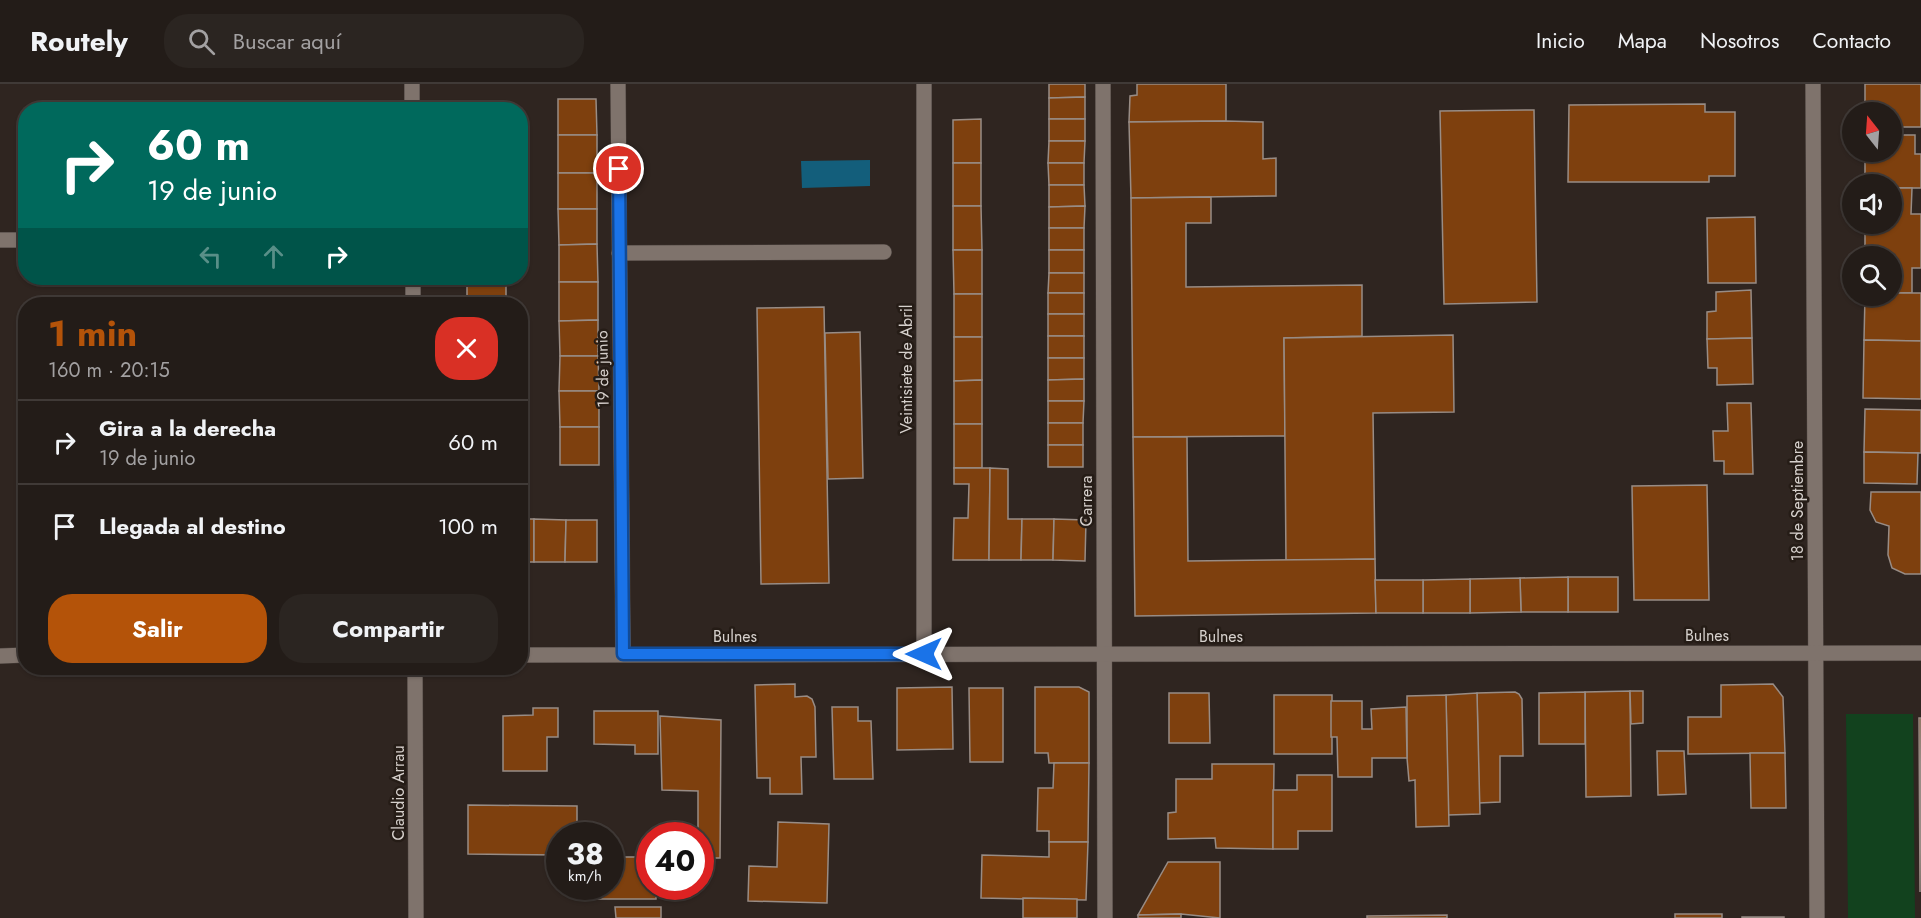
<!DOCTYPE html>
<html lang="es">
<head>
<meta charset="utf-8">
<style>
	body { margin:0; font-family:Jost,sans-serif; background:#2b2521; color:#f1f3f6; height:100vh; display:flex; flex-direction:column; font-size:22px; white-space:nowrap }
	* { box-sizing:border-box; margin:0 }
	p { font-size:20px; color:#a3a1a2 }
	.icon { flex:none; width:33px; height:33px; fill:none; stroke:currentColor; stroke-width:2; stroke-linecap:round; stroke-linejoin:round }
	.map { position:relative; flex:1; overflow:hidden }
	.drawer { position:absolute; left:18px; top:213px; width:510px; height:378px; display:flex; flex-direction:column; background:#231c18; border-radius:24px; box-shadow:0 2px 4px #0004,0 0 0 2px #403a37 }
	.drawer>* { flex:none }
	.guide { position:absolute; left:18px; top:18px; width:510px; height:183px; border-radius:24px; box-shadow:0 2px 4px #0004,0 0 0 2px #403a37; background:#00695c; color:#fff; overflow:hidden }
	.needle { width:39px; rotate:343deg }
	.tools { position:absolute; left:1842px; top:18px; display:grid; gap:12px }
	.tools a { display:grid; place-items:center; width:60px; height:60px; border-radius:50%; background:#231c18; box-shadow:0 2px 4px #0004,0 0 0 2px #403a37; font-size:30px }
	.speed { position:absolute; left:546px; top:738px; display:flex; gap:12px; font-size:30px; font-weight:700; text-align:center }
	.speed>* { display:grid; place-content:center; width:78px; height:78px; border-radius:50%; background:#231c18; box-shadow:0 2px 4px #0004,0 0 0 2px #403a37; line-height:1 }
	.speed small { font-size:15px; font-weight:400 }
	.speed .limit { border:9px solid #d22; background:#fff; color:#111 }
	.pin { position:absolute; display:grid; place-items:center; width:51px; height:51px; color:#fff; margin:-26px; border:3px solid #fff; border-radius:50%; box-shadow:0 2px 6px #0007 }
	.me { position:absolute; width:66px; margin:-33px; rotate:270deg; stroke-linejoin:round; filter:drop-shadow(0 0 4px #0008) }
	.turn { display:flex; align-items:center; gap:21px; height:126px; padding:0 30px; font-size:27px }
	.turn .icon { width:78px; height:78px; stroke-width:2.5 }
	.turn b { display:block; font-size:42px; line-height:51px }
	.lanes { display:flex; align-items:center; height:57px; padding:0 30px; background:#0003; justify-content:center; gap:30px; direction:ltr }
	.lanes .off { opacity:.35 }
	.round { display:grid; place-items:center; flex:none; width:63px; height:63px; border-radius:24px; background:#2b2521 }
	.headline { display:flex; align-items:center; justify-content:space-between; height:102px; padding:0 30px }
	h1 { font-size:36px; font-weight:700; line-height:45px; color:#b45309 }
	.action { display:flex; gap:12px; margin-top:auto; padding:12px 30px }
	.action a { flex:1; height:69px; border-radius:24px; background:#b45309; color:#fff; font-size:24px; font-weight:700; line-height:69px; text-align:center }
	.action a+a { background:#2b2521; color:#f1f3f6 }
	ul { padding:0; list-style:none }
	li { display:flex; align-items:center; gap:18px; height:84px; padding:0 30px; border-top:2px solid #403a37 }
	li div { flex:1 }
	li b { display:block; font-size:22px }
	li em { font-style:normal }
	header { display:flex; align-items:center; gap:36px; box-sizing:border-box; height:84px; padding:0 30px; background:#231c18; border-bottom:2px solid #403a37 }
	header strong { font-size:28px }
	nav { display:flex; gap:33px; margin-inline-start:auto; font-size:21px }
	.search { width:420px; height:54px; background:#2b2521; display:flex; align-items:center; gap:15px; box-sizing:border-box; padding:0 21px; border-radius:24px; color:#a3a1a2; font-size:22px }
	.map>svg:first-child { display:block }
	.green { fill:#12421e }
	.water { fill:#135e7b }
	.building { fill:#7e400e; stroke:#988c85; stroke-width:1.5 }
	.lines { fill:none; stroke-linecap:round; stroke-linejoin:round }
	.lane-casing { stroke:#49403c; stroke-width:16 }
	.street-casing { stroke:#49403c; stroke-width:16 }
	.secondary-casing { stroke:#49403c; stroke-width:16 }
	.lane { stroke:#7f736c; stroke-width:15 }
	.street { stroke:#7f736c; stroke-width:15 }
	.secondary { stroke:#7f736c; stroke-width:15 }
	.route-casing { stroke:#114b97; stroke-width:15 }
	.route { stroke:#1a73e8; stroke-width:10 }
	.labels { text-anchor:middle; stroke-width:5; stroke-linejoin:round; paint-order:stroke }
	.street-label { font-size:16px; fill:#d6d0cc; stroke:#251c16 }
</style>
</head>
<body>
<header>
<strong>Routely</strong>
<div class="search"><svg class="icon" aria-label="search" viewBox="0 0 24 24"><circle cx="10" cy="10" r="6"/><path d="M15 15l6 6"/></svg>Buscar aquí</div>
<nav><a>Inicio</a><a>Mapa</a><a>Nosotros</a><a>Contacto</a></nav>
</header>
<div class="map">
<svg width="1921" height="834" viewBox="0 0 1921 834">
	<rect width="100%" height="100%" fill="#2f2520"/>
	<path class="green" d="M1846,630h67l2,204h-67z"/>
	<path class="water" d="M870,76v26l-68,2 -1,-27z"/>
	<g class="building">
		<path d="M1049,0h36v13l-36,1z"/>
		<path d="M1137,0h89v37l-97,1 1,-26 7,-1z"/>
		<path d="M1865,0h56v43h-29v-15h-27z"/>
		<path d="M1085,13v22h-36v-21z"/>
		<path d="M558,15h38l1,36h-39z"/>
		<rect x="466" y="19" width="39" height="7"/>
		<path d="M1705,20v8h30v64h-26v6h-141l1,-77z"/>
		<path d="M1534,26l3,192 -93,2 -4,-193z"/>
		<path d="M981,35v44h-28v-43z"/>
		<rect x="1049" y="35" width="36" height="22"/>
		<path d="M1226,37l37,1v37l13,-1v38l-145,2 -2,-76z"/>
		<rect x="558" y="51" width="39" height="38"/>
		<path d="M1892,51h23v19h6v34h-29v-4h-27v-32h27z"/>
		<path d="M1049,57h36l-1,22h-36z"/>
		<rect x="953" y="79" width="28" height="43"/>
		<path d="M1048,79h36v22h-35z"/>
		<rect x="558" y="89" width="39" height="36"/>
		<path d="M1049,101h35l1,21 -36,1z"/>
		<path d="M1892,104h20l-1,26h10v54h-9v25h-20v-37h-27v-32h27z"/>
		<path d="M1211,113v26h-25v64l176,-2v51l-78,2 1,98 -152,1 -2,-239z"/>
		<path d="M953,122h28l1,44h-29z"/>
		<path d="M1085,122l-1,22h-35v-21z"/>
		<path d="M558,125h39v35l-38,1z"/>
		<path d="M1755,133l1,66h-48l-1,-65z"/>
		<rect x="1049" y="144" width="35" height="22"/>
		<path d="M597,160l1,38h-39v-37z"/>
		<path d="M953,166h29v44h-28z"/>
		<rect x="1049" y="166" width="35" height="23"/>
		<path d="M1049,189h35v20h-36z"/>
		<path d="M467,194h39v7l-39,1z"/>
		<path d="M559,198h39v38l-39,1z"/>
		<path d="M506,201v19h-39v-18z"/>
		<path d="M1751,206l1,48 -45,1v-27l9,-1v-19z"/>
		<rect x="1048" y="209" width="36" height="21"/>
		<path d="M1892,209h29v48l-57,-1 1,-44h27z"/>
		<rect x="954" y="210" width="28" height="43"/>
		<path d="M824,223l5,276 -68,1 -4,-276z"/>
		<rect x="1048" y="230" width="36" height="22"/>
		<path d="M598,236v36h-38l-1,-35z"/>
		<path d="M860,248l3,146 -35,1 -3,-146z"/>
		<path d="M1453,251l1,77 -81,1 2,146 -89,2 -2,-223z"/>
		<rect x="1048" y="252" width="36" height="22"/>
		<path d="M954,253h28v43l-28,1z"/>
		<path d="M1752,254l1,46 -36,1v-17h-9l-1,-29z"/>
		<path d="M1864,256l57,1v58l-58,-1z"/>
		<path d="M560,272h38l1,35h-40z"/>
		<path d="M1048,274h36v21l-36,1z"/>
		<path d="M1084,295v22h-36v-21z"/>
		<path d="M982,296v44h-28v-43z"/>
		<path d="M559,307h40v36h-39z"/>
		<path d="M1048,317h36l-1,22h-35z"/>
		<path d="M1727,319h24l2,71h-29v-13h-10l-1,-30h15z"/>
		<path d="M1865,325l56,1v43l-57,-1z"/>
		<rect x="1048" y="339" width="35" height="22"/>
		<rect x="954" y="340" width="28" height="44"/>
		<rect x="560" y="343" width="39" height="38"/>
		<path d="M1133,353h54l1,124 187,-2 1,54 -241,3z"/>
		<rect x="1048" y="361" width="35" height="22"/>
		<path d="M1864,368l54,1 -1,31 -53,-1z"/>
		<path d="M954,384h36l-1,92h-36l1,-42h14l1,-34h-15z"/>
		<path d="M990,384l18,1v50h14l-1,41h-32z"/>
		<path d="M1707,401l2,115h-75l-2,-114z"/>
		<path d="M1871,408h50v82h-16l-13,-6 -4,-13 1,-29 -13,-4 -6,-12z"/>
		<rect x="520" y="435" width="14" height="43"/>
		<path d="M534,435l32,1 -1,42h-31z"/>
		<path d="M1022,435h32l-1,41h-32z"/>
		<path d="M1054,435l32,1 -1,41 -32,-1z"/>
		<path d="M566,436h31v42h-32z"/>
		<rect x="1568" y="493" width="50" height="35"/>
		<path d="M1568,493v35h-47l-1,-34z"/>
		<path d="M1520,494l1,34 -51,1v-34z"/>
		<path d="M1470,495v34h-47v-33z"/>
		<path d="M1375,496h48v33h-47z"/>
		<path d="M795,600v13l12,-1 5,3 3,8 1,50h-15l1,37h-32v-16h-13l-2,-93z"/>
		<path d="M1773,600l10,13 2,56 -97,1v-37h33v-32z"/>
		<path d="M952,603l1,62 -56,1v-62z"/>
		<path d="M1035,603h44l10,5v71h-40l-1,-10h-13z"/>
		<path d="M969,604h34v74h-33z"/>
		<path d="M1630,607l1,105 -45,1 -1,-105z"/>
		<path d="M1630,607h13v32l-12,1z"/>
		<path d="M1515,608l4,2 3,5 1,57h-23v46l-21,1 -2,-110z"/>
		<path d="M1585,608v52h-46v-51z"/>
		<path d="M1169,609h40l1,50h-41z"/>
		<path d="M1477,609l3,121 -32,1 -2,-120z"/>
		<rect x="1274" y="611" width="58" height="59"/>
		<path d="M1446,611l3,131 -33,1 -1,-47 -6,1 -2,-23v-62z"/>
		<path d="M1331,617h31v28h10l-1,-20 35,-2 1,51h-35v19h-34l-1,-40h-6z"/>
		<path d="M832,623h26v14h13l2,58h-39z"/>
		<path d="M533,624h25v29h-11v34h-44v-55l30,-1z"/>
		<path d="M594,627h64v43h-23v-9l-41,-1z"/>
		<path d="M660,632l61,4 -1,138h-20v-22h-2v-45l-36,-1z"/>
		<path d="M1919,634h2l-1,174z"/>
		<path d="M1657,667h27l2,43 -28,1z"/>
		<path d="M1750,669h35l1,55h-35z"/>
		<path d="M1054,679h35l-1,79h-39v-11h-12l1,-43h15z"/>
		<path d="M1212,680h62l-1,85 -57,-1 -1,-10 -47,1v-26l8,-1v-33h36z"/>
		<path d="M1297,691h35v56h-34v18h-25v-59h24z"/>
		<path d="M468,721l109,1v30h-17v19l-92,-1z"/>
		<path d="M778,738l51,2 -2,79 -79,-2 1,-35 28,1z"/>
		<path d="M1049,758h39l-2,58 -105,-2 1,-43 67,2z"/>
		<path d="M610,773h40v29h7l-1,13h-72v-13h26z"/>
		<path d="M1168,778h52v56l-39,-4 -43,1z"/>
		<path d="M1023,814l54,1v19h-54z"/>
		<path d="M615,823h46v11h-45z"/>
		<path d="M1181,830v4h-43v-3z"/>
		<rect x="1675" y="830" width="47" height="4"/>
		<path d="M1447,831v3h-80v-2z"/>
		<rect x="1742" y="833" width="42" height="1"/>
	</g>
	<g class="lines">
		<g class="lane-casing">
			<g id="lane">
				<path d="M0,156h25"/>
				<path d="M619,169l265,-1"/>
			</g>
		</g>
		<g class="street-casing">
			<g id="street">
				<path d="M412,0v26"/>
				<path d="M618,0l5,570"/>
				<path d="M413,194v26"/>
				<path d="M924,570v-570"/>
				<path d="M415,584l1,250"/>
			</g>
		</g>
		<g class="secondary-casing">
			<g id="secondary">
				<path d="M1103,0l2,834"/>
				<path d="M1813,0l4,834"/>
				<path d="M520,571l1401,-2"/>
				<path d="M0,572l26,-1"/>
			</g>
		</g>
		<use href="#lane" class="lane"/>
		<use href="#street" class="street"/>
		<use href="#secondary" class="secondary"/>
	</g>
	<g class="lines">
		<g class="route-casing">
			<path id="route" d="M619,85l4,485h301"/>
		</g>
		<use href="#route" class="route"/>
	</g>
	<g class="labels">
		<g class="street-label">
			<text transform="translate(602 285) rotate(-91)" y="6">19 de junio</text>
			<text transform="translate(906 285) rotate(-90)" y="6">Veintisiete de Abril</text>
			<text transform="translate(1086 417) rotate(-90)" y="6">Carrera</text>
			<text transform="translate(1797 417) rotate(-90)" y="6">18 de Septiembre</text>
			<text x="1707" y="557">Bulnes</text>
			<text x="735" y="558">Bulnes</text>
			<text x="1221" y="558">Bulnes</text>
			<text transform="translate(398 709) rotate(-90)" y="6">Claudio Arrau</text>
		</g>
	</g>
</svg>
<div class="tools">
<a><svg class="needle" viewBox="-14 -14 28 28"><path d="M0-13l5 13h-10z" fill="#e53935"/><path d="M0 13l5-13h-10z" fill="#a3a1a2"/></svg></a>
<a><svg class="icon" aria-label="sound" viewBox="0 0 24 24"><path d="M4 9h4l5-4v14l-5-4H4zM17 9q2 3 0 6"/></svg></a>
<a><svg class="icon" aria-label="search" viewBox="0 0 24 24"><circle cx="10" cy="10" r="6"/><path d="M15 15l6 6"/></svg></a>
</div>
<div class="speed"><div>38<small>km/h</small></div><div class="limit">40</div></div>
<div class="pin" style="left:619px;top:85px;background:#d93025"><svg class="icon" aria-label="arrive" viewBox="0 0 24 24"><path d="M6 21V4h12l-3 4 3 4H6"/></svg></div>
<svg class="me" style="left:924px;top:570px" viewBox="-20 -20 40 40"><path d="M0-17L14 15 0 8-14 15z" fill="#1a73e8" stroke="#fff" stroke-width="4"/></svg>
<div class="guide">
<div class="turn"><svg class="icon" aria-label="right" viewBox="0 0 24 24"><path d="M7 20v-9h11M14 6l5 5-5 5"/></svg><div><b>60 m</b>19 de junio</div></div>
<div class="lanes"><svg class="icon off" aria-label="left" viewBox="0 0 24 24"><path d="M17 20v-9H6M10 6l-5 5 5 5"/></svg><svg class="icon off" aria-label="ahead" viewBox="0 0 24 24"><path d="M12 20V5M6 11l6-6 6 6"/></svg><svg class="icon" aria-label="right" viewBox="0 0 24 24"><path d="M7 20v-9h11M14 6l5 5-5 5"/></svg></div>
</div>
<section class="drawer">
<div class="headline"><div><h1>1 min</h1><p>160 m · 20:15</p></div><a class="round" style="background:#d93025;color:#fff"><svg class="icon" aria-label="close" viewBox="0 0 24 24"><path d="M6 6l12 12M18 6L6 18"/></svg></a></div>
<ul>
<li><svg class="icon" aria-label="right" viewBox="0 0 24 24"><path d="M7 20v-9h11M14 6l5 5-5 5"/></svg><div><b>Gira a la derecha</b><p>19 de junio</p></div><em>60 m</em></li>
<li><svg class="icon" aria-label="arrive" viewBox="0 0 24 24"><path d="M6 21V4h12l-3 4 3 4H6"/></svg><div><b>Llegada al destino</b></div><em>100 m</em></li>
</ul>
<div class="action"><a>Salir</a><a>Compartir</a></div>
</section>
</div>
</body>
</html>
